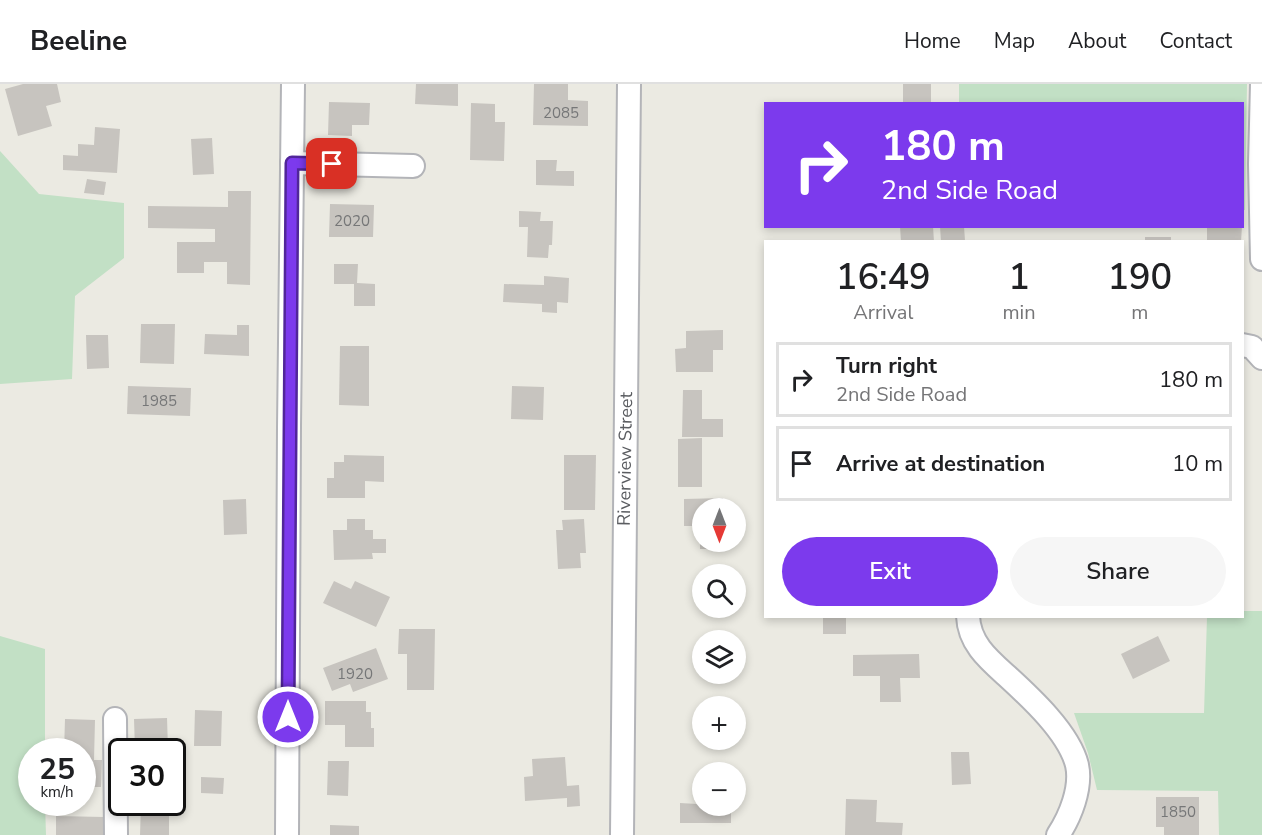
<!DOCTYPE html>
<html lang="en">
<head>
<meta charset="utf-8">
<style>
	body { margin:0; font-family:"Nunito Sans",sans-serif; background:#f6f6f6; color:#202124; height:100vh; display:flex; flex-direction:column; font-size:22px; white-space:nowrap }
	* { box-sizing:border-box; margin:0 }
	p { font-size:20px; color:#757577 }
	.icon { flex:none; width:33px; height:33px; fill:none; stroke:currentColor; stroke-width:2; stroke-linecap:round; stroke-linejoin:round }
	.map { position:relative; flex:1; overflow:hidden }
	.sheet { position:absolute; left:764px; top:156px; width:480px; height:378px; display:flex; flex-direction:column; background:#fff; border-radius:0px; box-shadow:0 3px 9px #0003 }
	.sheet>* { flex:none }
	.banner { position:absolute; left:764px; top:18px; width:480px; height:126px; border-radius:0px; box-shadow:0 3px 9px #0003; background:#7c3aed; color:#fff; overflow:hidden }
	.needle { width:39px; rotate:180deg }
	.tools { position:absolute; left:692px; top:414px; display:grid; gap:12px }
	.tools a { display:grid; place-items:center; width:54px; height:54px; border-radius:50%; background:#fff; box-shadow:0 3px 9px #0003; font-size:30px }
	.speed { position:absolute; left:18px; top:654px; display:flex; gap:12px; font-size:30px; font-weight:700; text-align:center }
	.speed>* { display:grid; place-content:center; width:78px; height:78px; border-radius:50%; background:#fff; box-shadow:0 3px 9px #0003; line-height:1 }
	.speed small { font-size:15px; font-weight:400 }
	.speed .limit { border:3px solid #111; border-radius:9px; background:#fff; color:#111 }
	.pin { position:absolute; display:grid; place-items:center; width:51px; height:51px; color:#fff; margin:-26px; border-radius:12px; box-shadow:0 3px 9px #0006 }
	.me { position:absolute; width:66px; margin:-33px; rotate:0deg; stroke-linejoin:round; filter:drop-shadow(0 0 4px #0008) }
	.turn { display:flex; align-items:center; gap:21px; height:126px; padding:0 18px; font-size:27px }
	.turn .icon { width:78px; height:78px; stroke-width:2.5 }
	.turn b { display:block; font-size:42px; line-height:51px }
	.eta { display:flex; justify-content:space-evenly; align-items:center; height:102px; text-align:center }
	.eta b { font-size:36px; font-weight:600; line-height:42px }
	.action { display:flex; gap:12px; margin-top:auto; padding:12px 18px }
	.action a { flex:1; height:69px; border-radius:36px; background:#7c3aed; color:#fff; font-size:24px; font-weight:600; line-height:69px; text-align:center }
	.action a+a { background:#f6f6f6; color:#202124 }
	ul { padding:0; list-style:none }
	li { display:flex; align-items:center; gap:18px; height:75px; margin:0 12px 9px; padding:0 6px; border:3px solid #e0e0e0; border-radius:0px }
	li div { flex:1 }
	li b { display:block; font-size:22px }
	li em { font-style:normal }
	header { display:flex; align-items:center; gap:36px; box-sizing:border-box; height:84px; padding:0 30px; background:#fff; border-bottom:2px solid #e0e0e0 }
	header strong { font-size:28px }
	nav { display:flex; gap:33px; margin-inline-start:auto; font-size:21px }
	.map>svg:first-child { display:block }
	.green { fill:#c2e0c5 }
	.building { fill:#c7c4bf }
	.lines { fill:none; stroke-linecap:round; stroke-linejoin:round }
	.minor-casing { stroke:#b3b4b8; stroke-width:26 }
	.minor { stroke:#fff; stroke-width:22 }
	.route-casing { stroke:#51269a; stroke-width:15 }
	.route { stroke:#7c3aed; stroke-width:10 }
	.labels { text-anchor:middle; stroke-width:4.5; stroke-linejoin:round; paint-order:stroke }
	.number-label { font-size:15px; fill:#767778 }
	.street-label { font-size:18px; fill:#5b5d61; stroke:#fff }
</style>
</head>
<body>
<header>
<strong>Beeline</strong>
<nav><a>Home</a><a>Map</a><a>About</a><a>Contact</a></nav>
</header>
<div class="map">
<svg width="1262" height="751" viewBox="0 0 1262 751">
	<rect width="100%" height="100%" fill="#ebeae2"/>
	<g class="green">
		<path d="M959,0h288l-2,126h-3v-106l-283,-1z"/>
		<path d="M0,67l39,43 85,9v55l-49,38 -3,83 -72,5z"/>
		<path d="M1242,527h20v224h-43l-1,-44 -121,-1 -9,-37 -14,-40h130l3,-96 35,-1z"/>
		<path d="M0,552l45,13v102l-13,1v50l13,1 1,32h-46z"/>
	</g>
	<g class="building">
		<path d="M23,0h34l4,18 -15,4 6,20 -34,10 -13,-47z"/>
		<path d="M416,0h42v22l-43,-2z"/>
		<path d="M534,0h34v16l20,1v25l-55,-1z"/>
		<path d="M903,0h28v19l-28,-1z"/>
		<path d="M329,18l41,1 -1,22h-17v11l-24,-1z"/>
		<path d="M471,19l24,1v18h10l-1,39 -34,-1z"/>
		<path d="M95,43l25,2 -3,44 -54,-3v-15l15,1v-12l16,1z"/>
		<path d="M212,54l2,36 -21,1 -2,-36z"/>
		<path d="M536,76h21l-1,11h18v15l-38,-1z"/>
		<path d="M87,95l19,3 -2,13 -20,-2z"/>
		<path d="M228,107h23l-1,94 -23,-1v-22h-23v11h-27v-31h38v-13l-67,-1v-22l80,1z"/>
		<path d="M330,120l44,1 -1,32h-44z"/>
		<path d="M519,127l22,1 -1,9h13l-1,24h-3l-1,13 -21,-1 1,-30h-9z"/>
		<path d="M900,142h33l1,16h-33z"/>
		<path d="M940,142h24l1,15 -24,1z"/>
		<path d="M1207,142h35l-1,16h-34z"/>
		<rect x="1145" y="153" width="26" height="5"/>
		<path d="M334,180h24l-1,19 18,1v22h-21v-22h-20z"/>
		<path d="M544,192l25,2 -1,25 -11,-1v11l-15,-1v-8l-39,-2 1,-18 40,1z"/>
		<path d="M141,240h34l-1,40 -34,-1z"/>
		<path d="M237,241h12v31l-45,-2 1,-20 32,1z"/>
		<path d="M723,246v20h-10v22h-37l-1,-23 11,-1v-17z"/>
		<path d="M86,251h22l1,33 -22,1z"/>
		<path d="M340,262h29v60l-30,-1z"/>
		<path d="M128,302l63,2 -1,28 -63,-2z"/>
		<path d="M512,302l32,1 -1,33 -32,-1z"/>
		<path d="M683,306h19v29h21v18h-41z"/>
		<path d="M702,354v49h-24v-48z"/>
		<path d="M344,371l40,1v26l-19,-1v17h-38v-20h7v-16h10z"/>
		<path d="M564,371h32l-1,55h-31z"/>
		<path d="M723,414l1,10h-22v23h-2v-5h-16v-27z"/>
		<path d="M246,415l1,35 -23,1 -1,-35z"/>
		<path d="M347,435h18v11h8v9h13v14h-14l1,6 -39,1 -1,-30h14z"/>
		<path d="M584,435l2,34h-6l1,15 -23,1 -2,-39h7l-1,-10z"/>
		<rect x="700" y="458" width="23" height="7"/>
		<path d="M334,497l17,8 4,-8 35,16 -14,30 -53,-24z"/>
		<rect x="823" y="532" width="23" height="18"/>
		<path d="M399,545h36l-1,61h-27v-36h-9z"/>
		<path d="M1158,552l12,25 -37,18 -12,-25z"/>
		<path d="M376,564l12,31 -35,13 -3,-8 -18,7 -9,-23z"/>
		<path d="M919,570l1,24h-20l1,24h-21v-26h-27v-21z"/>
		<path d="M325,617h41v11h5v16h3v19h-29v-22h-20z"/>
		<path d="M195,626l27,1 -1,35h-27z"/>
		<path d="M167,634l1,32 -33,1 -1,-32z"/>
		<path d="M65,635l30,1 -1,40h8l-1,27h-19v-35h-18z"/>
		<path d="M951,668h18l2,32 -19,1z"/>
		<path d="M565,673l2,29 12,-1 1,21 -13,1v-9l-42,3 -1,-24 9,-1 -1,-17z"/>
		<path d="M328,677h21l-1,35 -21,-1z"/>
		<path d="M201,693l23,1 -1,16 -22,-1z"/>
		<path d="M1156,713h43v38h-35v-8h-8z"/>
		<path d="M846,715l31,1 -1,22 27,1 -1,12h-57z"/>
		<path d="M680,719l51,3v17h-51z"/>
		<path d="M141,720h28v31h-29z"/>
		<path d="M56,732l48,1v18h-48z"/>
		<path d="M330,741l29,1v9h-29z"/>
	</g>
	<g class="lines">
		<g class="minor-casing">
			<g id="minor">
				<path d="M1262,0l-2,80 2,95"/>
				<path d="M292,79l121,3"/>
				<path d="M1242,261l10,2 10,11"/>
				<path d="M968,532c1,27 20,43 39,60 24,22 62,57 70,89 5,23 -7,52 -19,70"/>
				<path d="M115,635l1,116"/>
				<path d="M287,751l2,-408 4,-343"/>
				<path d="M622,751l7,-751"/>
			</g>
		</g>
		<use href="#minor" class="minor"/>
	</g>
	<g class="lines">
		<g class="route-casing">
			<path id="route" d="M288,633l4,-554 40,1"/>
		</g>
		<use href="#route" class="route"/>
	</g>
	<g class="labels">
		<g class="number-label">
			<text x="561" y="34">2085</text>
			<text x="352" y="142">2020</text>
			<text x="159" y="322">1985</text>
			<text x="355" y="595">1920</text>
			<text x="1178" y="733">1850</text>
		</g>
		<g class="street-label">
			<text transform="translate(625 375) rotate(-89)" y="6">Riverview Street</text>
		</g>
	</g>
</svg>
<div class="tools">
<a><svg class="needle" viewBox="-14 -14 28 28"><path d="M0-13l5 13h-10z" fill="#e53935"/><path d="M0 13l5-13h-10z" fill="#757577"/></svg></a>
<a><svg class="icon" aria-label="search" viewBox="0 0 24 24"><circle cx="10" cy="10" r="6"/><path d="M15 15l6 6"/></svg></a>
<a><svg class="icon" aria-label="layers" viewBox="0 0 24 24"><path d="M12 4l9 5-9 5-9-5zM3 14l9 5 9-5"/></svg></a>
<a>+</a>
<a>−</a>
</div>
<div class="speed"><div>25<small>km/h</small></div><div class="limit">30</div></div>
<div class="pin" style="left:332px;top:80px;background:#d93025"><svg class="icon" aria-label="arrive" viewBox="0 0 24 24"><path d="M6 21V4h12l-3 4 3 4H6"/></svg></div>
<svg class="me" style="left:288px;top:633px" viewBox="-20 -20 40 40"><circle r="17" fill="#7c3aed" stroke="#fff" stroke-width="3"/><path d="M0-11L8 9 0 5-8 9z" fill="#fff"/></svg>
<div class="banner">
<div class="turn"><svg class="icon" aria-label="right" viewBox="0 0 24 24"><path d="M7 20v-9h11M14 6l5 5-5 5"/></svg><div><b>180 m</b>2nd Side Road</div></div>
</div>
<section class="sheet">
<div class="eta">
<div><b>16:49</b><p>Arrival</p></div>
<div><b>1</b><p>min</p></div>
<div><b>190</b><p>m</p></div>
</div>
<ul>
<li><svg class="icon" aria-label="right" viewBox="0 0 24 24"><path d="M7 20v-9h11M14 6l5 5-5 5"/></svg><div><b>Turn right</b><p>2nd Side Road</p></div><em>180 m</em></li>
<li><svg class="icon" aria-label="arrive" viewBox="0 0 24 24"><path d="M6 21V4h12l-3 4 3 4H6"/></svg><div><b>Arrive at destination</b></div><em>10 m</em></li>
</ul>
<div class="action"><a>Exit</a><a>Share</a></div>
</section>
</div>
</body>
</html>
